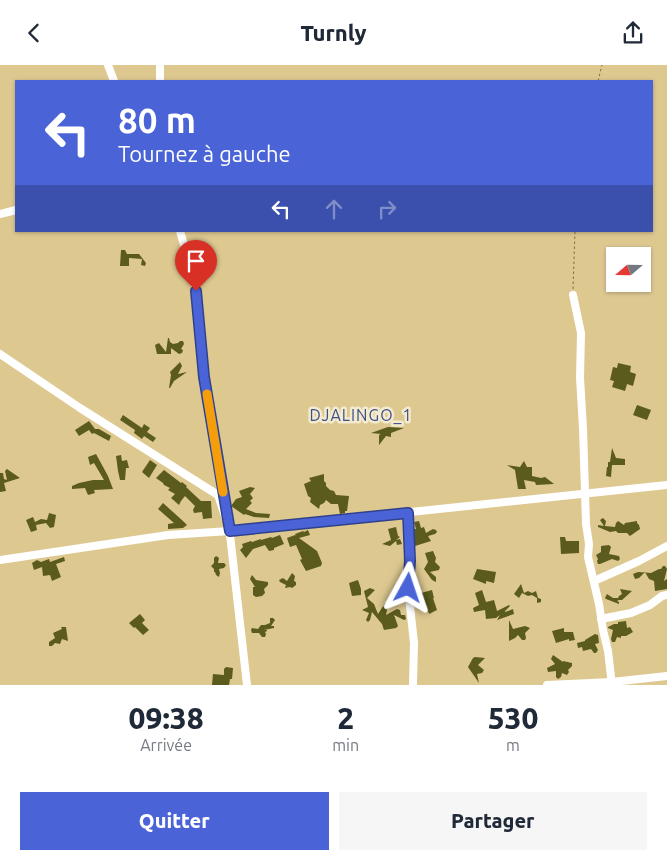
<!DOCTYPE html>
<html lang="fr">
<head>
<meta charset="utf-8">
<style>
	body { margin:0; font-family:Ubuntu,sans-serif; background:#f6f6f7; color:#1f2937; height:100vh; display:flex; flex-direction:column; font-size:19px; white-space:nowrap }
	* { box-sizing:border-box; margin:0 }
	p { font-size:16px; color:#747a83 }
	.icon { flex:none; width:28px; height:28px; fill:none; stroke:currentColor; stroke-width:2; stroke-linecap:round; stroke-linejoin:round }
	.map { position:relative; height:620px; overflow:hidden }
	.drawer { display:flex; flex-direction:column; background:#fff; flex:1 }
	.drawer>* { flex:none }
	.guide { position:absolute; left:15px; top:15px; width:638px; height:152px; border-radius:0px; box-shadow:0 1px 4px #0004; background:#4a64d8; color:#fff; overflow:hidden }
	.needle { width:32px; rotate:250deg }
	.tools { position:absolute; left:606px; top:182px; display:grid; gap:10px }
	.tools a { display:grid; place-items:center; width:45px; height:45px; border-radius:0px; background:#fff; box-shadow:0 1px 4px #0004; font-size:25px }
	.pin { position:absolute; display:grid; place-items:center; width:42px; height:42px; color:#fff; margin:-51px -21px; border-radius:50% 50% 50% 0; rotate:-45deg; box-shadow:0 0 5px #0007 }
	.pin .icon { rotate:45deg }
	.me { position:absolute; width:55px; margin:-28px; rotate:5deg; stroke-linejoin:round; filter:drop-shadow(0 0 4px #0008) }
	.turn { display:flex; align-items:center; gap:18px; height:105px; padding:0 20px; font-size:22px }
	.turn .icon { width:65px; height:65px; stroke-width:2.5 }
	.turn b { display:block; font-size:35px; line-height:42px }
	.lanes { display:flex; align-items:center; height:48px; padding:0 20px; background:#0003; justify-content:center; gap:25px; direction:ltr }
	.lanes .off { opacity:.35 }
	.eta { display:flex; justify-content:space-evenly; align-items:center; height:85px; text-align:center }
	.eta b { font-size:30px; font-weight:800; line-height:35px }
	.button { display:flex; gap:10px; margin-top:auto; padding:10px 20px }
	.button a { flex:1; height:58px; border-radius:0px; background:#4a64d8; color:#fff; font-size:20px; font-weight:800; line-height:58px; text-align:center }
	.button a+a { background:#f6f6f7; color:#1f2937 }
	header { display:flex; justify-content:space-between; align-items:center; height:65px; padding:0 20px; background:#fff; font-size:22px; font-weight:800 }
	.map>svg:first-child { display:block }
	.building { fill:#5a5b1c }
	.lines { fill:none; stroke-linecap:round; stroke-linejoin:round }
	.path { stroke:#7d6f48; stroke-width:1; stroke-dasharray:2.5 2.5; stroke-linecap:butt }
	.minor { stroke:#fff; stroke-width:8 }
	.route-casing { stroke:#30418c; stroke-width:12 }
	.route { stroke:#4a64d8; stroke-width:9 }
	.slow { stroke:#f59e0b; stroke-width:9 }
	.labels { text-anchor:middle; stroke-width:5; stroke-linejoin:round; paint-order:stroke }
	.quarter-label { font-size:16px; letter-spacing:1px; fill:#3f518c; stroke:#f4eace }
</style>
</head>
<body>
<header><svg class="icon" aria-label="back" viewBox="0 0 24 24"><path d="M15 5l-7 7 7 7"/></svg>Turnly<svg class="icon" aria-label="share" viewBox="0 0 24 24"><path d="M12 15V3M7 8l5-5 5 5M5 13v7h14v-7"/></svg></header>
<div class="map">
<svg width="667" height="620" viewBox="0 0 667 620">
	<rect width="100%" height="100%" fill="#ddc890"/>
	<g class="building">
		<path d="M121,185h4l2,4h12l7,9 -1,3 -4,-1 1,-6 -13,-1v8h-9z"/>
		<path d="M168,273h1l1,4 3,2 5,-1 2,-2h3l1,3 -3,5 2,1 -1,3 -3,1 -8,-6v6h-14l-2,-9 4,-2 7,9z"/>
		<path d="M180,297l2,4 -4,8 9,-2 -13,9 -4,7h-1l2,-13 -1,-3z"/>
		<path d="M618,298l13,3 -1,6 6,2 -3,12 -6,-2 -2,7 -13,-4 2,-6 -4,-1 3,-13 4,1z"/>
		<path d="M637,340l14,5 -4,10 -14,-5z"/>
		<path d="M123,350l19,13 2,-4 6,4 -3,4 9,6 -3,4 -9,-6 -2,3 -8,-6 1,-3 -15,-10z"/>
		<path d="M89,356l6,8h4l12,7 -2,5 -15,-8 -2,1 -3,-4 -10,6 -4,-6z"/>
		<path d="M388,362l16,1 -13,5v4l-5,-1 -7,9v-10l2,-1 -10,-1z"/>
		<path d="M612,383l4,10 9,1v6h-13l-1,12 -5,-1 1,-9h1v-5h2z"/>
		<path d="M96,389l12,22 5,13 -19,1 1,3 -7,2 -3,-7 -13,1v-3l7,-3 14,-3h11l-10,-17 -4,2 -2,-8z"/>
		<path d="M121,390l1,6 5,-1 2,8h-3l-1,12h-5l-2,-9 -2,-15z"/>
		<path d="M150,395l7,5 -8,13 -7,-6z"/>
		<path d="M524,396l3,6h5v9l9,2 4,-1 9,7 -18,1 -1,-3 -11,-2 2,9h-8l-3,-19 -8,-5 13,2z"/>
		<path d="M7,404l13,9 -16,5 2,8 -6,1v-19h3l1,6 3,1 -2,-9z"/>
		<path d="M164,405l17,13 1,-1 5,4 -1,1 15,14h10l1,17 -9,1 -1,-7 -8,1 -1,-3 2,-4 -10,-10 -4,5 -2,4 -8,-7 4,-4 -7,-4 2,-2 -6,-3 -1,-2 -7,-5z"/>
		<path d="M324,409v7l2,2v3l4,4 4,1 2,4 13,1 -2,15h-2v2l-5,1 -2,-10h-7l-5,-4 -2,3 -4,2 -1,4 -9,-7 1,-4 -3,-2 -4,-12 7,-3 -2,-3z"/>
		<path d="M250,422l5,1 -5,6 3,4 -3,3 2,2 -6,6 10,4 14,1 -1,4 -15,-1 -9,-3 -1,1 -13,-9 5,-7 6,-2 -3,-6z"/>
		<path d="M163,438l20,18 4,4 -4,3 -15,1v-5l6,-1 -16,-14z"/>
		<path d="M49,448l7,2 -2,12 -4,1 -4,-5 -10,2 1,5 -6,2 -5,-12 7,-3 2,5 6,-3 6,1z"/>
		<path d="M603,453l3,3 -1,5 10,1 1,-4 2,-2 6,4 1,-2 12,-2v2l2,2 1,4 -10,7 -3,-3h-9l-2,-2 -6,1 -12,-5v-2l6,1 -4,-6z"/>
		<path d="M419,456l2,7 3,-1 2,6 7,-4 3,1 1,2 -2,2 -7,2 3,5 -16,5 -1,-17h2l-2,-7z"/>
		<path d="M396,462l2,9 2,1 -4,3 4,-1 2,5 -5,1 -1,-4 -6,5 -8,-2 9,-4 -3,-11z"/>
		<path d="M308,465l2,5 -11,3 18,13 5,12 -1,3 -15,5 -6,-11 2,-1 -6,-14 -6,2 -3,-9 8,-3 1,1 -1,-2 8,-3 1,1z"/>
		<path d="M280,470l4,9 -10,4v2l-5,1 -4,-6 -12,4 -7,9 -6,-8 3,-3 -1,-3 9,-3 1,1 9,-3v1l10,-3 1,1z"/>
		<path d="M560,472h5l1,4h13v12l-18,1z"/>
		<path d="M609,480l2,2 -2,7 10,2 1,3 -2,2 -6,-2 -12,5h-2l-1,-3 1,-2 -2,-4 5,-3v-6z"/>
		<path d="M433,486l3,7 -1,4 5,5 -1,3 -9,2 6,5v5l-4,-2 -8,-11 4,-7 -3,-9z"/>
		<path d="M216,491l3,2 -1,5h6l2,2 -2,3 -5,1 1,4 -1,4 -3,-2 -1,-3h-1v-3l-3,-3 3,-3v-5z"/>
		<path d="M64,492l1,4 -9,3 5,13 -9,4 -2,-6 -7,1 -1,-9 -8,3 -2,-7 5,-3 4,2 8,-3 1,3z"/>
		<path d="M663,501h2l2,3 -3,12 3,-2v10l-12,2 -1,-10 -5,-2 -4,-7 -6,6 -4,1 -2,-5 5,-2 13,1 8,-4h2z"/>
		<path d="M477,504l19,3 -2,11 -8,-2v3l-13,-5z"/>
		<path d="M292,508l3,3 -1,5 2,1v3l-4,3 -2,-1 -5,1 1,-3 -6,-3 -1,-2 4,-2 4,3z"/>
		<path d="M252,510l4,5 12,2v3l-4,4 1,4 -3,3 -6,1 -3,-2v-8h2l-5,-8z"/>
		<path d="M358,515l3,9v6l-9,1 -3,-13z"/>
		<path d="M521,519l3,9 4,-2 4,2 4,-2 2,7 3,1v3l-4,1v-5l-5,-3 -4,1 -6,-3 -3,5 -5,-4z"/>
		<path d="M370,523l5,2 -8,8 7,6 4,10 7,-11 3,2 -2,10 11,-6 3,1 1,5h4l1,4 -2,1 -10,-5 4,11 -2,2 -12,2 -2,-6 -10,-12 -2,8 -2,2 -2,-2 3,-7 -7,-3 6,-3 -4,-16z"/>
		<path d="M620,524l12,2 -10,9h-3l-2,1 2,1v2l-13,-5 -1,-1 2,-4 6,4h5l1,-2 3,-2z"/>
		<path d="M432,525l2,8h-1l4,12 -8,4 -3,-9 -6,5 -2,-4 6,-4 -3,-9z"/>
		<path d="M482,525l4,12 8,-2 3,11 12,-6 1,1 -5,5v1l8,-3 1,5 -17,6 3,-5 -4,3 -10,1 -1,-9 -11,2 -1,-4 6,-3 -4,-12z"/>
		<path d="M140,549l5,6 -3,3 7,7 -6,5 -8,-8 -1,1 -5,-5z"/>
		<path d="M270,553h3l2,2 -4,6h3v2l-10,2h3v1l-2,1 1,2 -1,3h-3l-3,-4h-7l-1,-3 1,-2 6,1 3,-4h4l5,-2z"/>
		<path d="M509,555l4,9 12,-3 5,2 -5,5 1,5 -1,2h-3l-4,-5 -3,3 -6,3z"/>
		<path d="M626,556l1,7 3,-1 3,5 -7,4h-5v2l-4,-1 -2,5h-3l-1,-3 2,-9 -5,-2v-1l6,-3h4v-2z"/>
		<path d="M61,562h5l2,14 -6,-2 -2,5 -5,-1 -3,3h-3v-4l6,-4 -2,-5 9,-4z"/>
		<path d="M564,563v4h9l2,8 -6,1v-2l-13,4 -4,-12z"/>
		<path d="M595,569l3,1 1,8 -4,1 3,6 -2,3h-2l-3,-4 -8,2 -1,-4 -4,1 -1,-5 8,-2v-1z"/>
		<path d="M553,590l10,7v-1l9,2v3l-4,4 1,2 -2,3 -5,-2 -1,4 -3,2 -2,-2v-6l-8,1 -1,-4 8,-4 -4,-5z"/>
		<path d="M475,592l10,1 -7,7 6,5 -2,3 -5,1 2,9 -11,-16 5,-9z"/>
		<path d="M226,602l7,1 -1,11h-2l-1,6h-17l1,-11 11,1v-6z"/>
	</g>
	<g class="lines">
		<g class="path">
			<path d="M598,16l4,-16"/>
			<path d="M573,224l2,-58"/>
		</g>
		<g class="minor">
			<path d="M108,0l6,16"/>
			<path d="M160,0v16"/>
			<path d="M0,149l16,-4"/>
			<path d="M180,166l14,49 2,11 8,86 21,128"/>
			<path d="M573,230l8,38 -1,45 3,50 3,96 3,20 -1,13 11,47 4,26 5,21 4,34"/>
			<path d="M0,289l80,54 138,87 12,36 437,-46"/>
			<path d="M408,447l2,49 -2,27 6,55 -1,42"/>
			<path d="M229,461l18,159"/>
			<path d="M0,495l168,-25 62,-4"/>
			<path d="M594,516l45,-20 28,-15"/>
			<path d="M601,554l30,-6 19,-8 12,-9 5,-1"/>
			<path d="M547,620l65,-3 55,-6"/>
		</g>
	</g>
	<g class="lines">
		<g class="route-casing">
			<path id="route" d="M196,226l8,86 26,154 178,-18 2,48 -2,27"/>
		</g>
		<use href="#route" class="route"/>
		<path class="slow" d="M207,329l16,98"/>
	</g>
	<g class="labels">
		<g class="quarter-label">
			<text x="361" y="356">DJALINGO_1</text>
		</g>
	</g>
</svg>
<div class="tools">
<a><svg class="needle" viewBox="-14 -14 28 28"><path d="M0-13l5 13h-10z" fill="#e53935"/><path d="M0 13l5-13h-10z" fill="#747a83"/></svg></a>
</div>
<div class="pin" style="left:196px;top:226px;background:#d93025"><svg class="icon" aria-label="arrive" viewBox="0 0 24 24"><path d="M6 21V4h12l-3 4 3 4H6"/></svg></div>
<svg class="me" style="left:408px;top:523px" viewBox="-20 -20 40 40"><path d="M0-17L14 15 0 8-14 15z" fill="#4a64d8" stroke="#fff" stroke-width="4"/></svg>
<div class="guide">
<div class="turn"><svg class="icon" aria-label="left" viewBox="0 0 24 24"><path d="M17 20v-9H6M10 6l-5 5 5 5"/></svg><div><b>80 m</b>Tournez à gauche</div></div>
<div class="lanes"><svg class="icon" aria-label="left" viewBox="0 0 24 24"><path d="M17 20v-9H6M10 6l-5 5 5 5"/></svg><svg class="icon off" aria-label="ahead" viewBox="0 0 24 24"><path d="M12 20V5M6 11l6-6 6 6"/></svg><svg class="icon off" aria-label="right" viewBox="0 0 24 24"><path d="M7 20v-9h11M14 6l5 5-5 5"/></svg></div>
</div>
</div>
<section class="drawer">
<div class="eta">
<div><b>09:38</b><p>Arrivée</p></div>
<div><b>2</b><p>min</p></div>
<div><b>530</b><p>m</p></div>
</div>
<div class="button"><a>Quitter</a><a>Partager</a></div>
</section>
</body>
</html>
